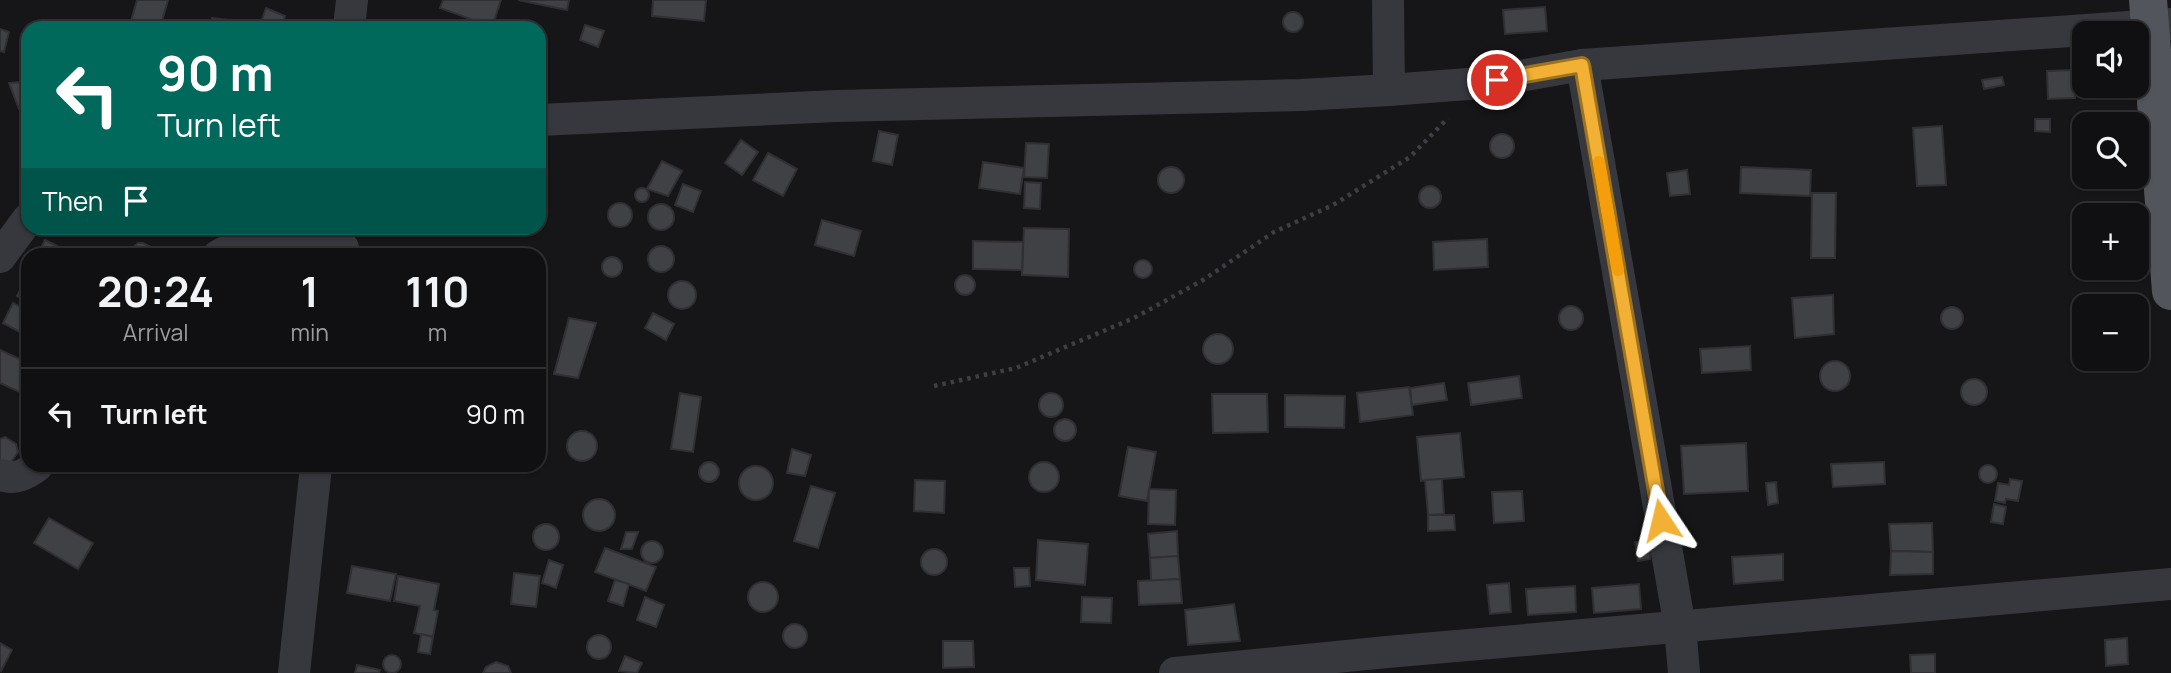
<!DOCTYPE html>
<html lang="en">
<head>
<meta charset="utf-8">
<style>
	body { margin:0; font-family:Manrope,sans-serif; background:#19191b; color:#f1f3f6; height:100vh; display:flex; flex-direction:column; font-size:26px; white-space:nowrap }
	* { box-sizing:border-box; margin:0 }
	p { font-size:23px; color:#9c9d9f }
	.icon { flex:none; width:38px; height:38px; fill:none; stroke:currentColor; stroke-width:2; stroke-linecap:round; stroke-linejoin:round }
	.map { position:relative; flex:1; overflow:hidden }
	.details { position:absolute; left:21px; top:248px; width:525px; height:224px; display:flex; flex-direction:column; background:#101012; border-radius:21px; box-shadow:0 2px 5px #0004,0 0 0 2px #303032 }
	.details>* { flex:none }
	.guide { position:absolute; left:21px; top:21px; width:525px; height:214px; border-radius:21px; box-shadow:0 2px 5px #0004,0 0 0 2px #303032; background:#00695c; color:#fff; overflow:hidden }
	.tools { position:absolute; left:2072px; top:21px; display:grid; gap:14px }
	.tools a { display:grid; place-items:center; width:77px; height:77px; border-radius:14px; background:#101012; box-shadow:0 2px 5px #0004,0 0 0 2px #303032; font-size:35px }
	.pin { position:absolute; display:grid; place-items:center; width:60px; height:60px; color:#fff; margin:-30px; border:4px solid #fff; border-radius:50%; box-shadow:0 2px 7px #0007 }
	.me { position:absolute; width:77px; margin:-38px; rotate:350deg; stroke-linejoin:round; filter:drop-shadow(0 0 5px #0008) }
	.turn { display:flex; align-items:center; gap:24px; height:147px; padding:0 21px; font-size:32px }
	.turn .icon { width:91px; height:91px; stroke-width:2.5 }
	.turn b { display:block; font-size:49px; line-height:60px }
	.then { display:flex; align-items:center; height:66px; padding:0 21px; background:#0003; gap:14px; font-size:26px }
	.eta { display:flex; justify-content:space-evenly; align-items:center; height:119px; text-align:center }
	.eta b { font-size:42px; font-weight:700; line-height:49px }
	ul { padding:0; list-style:none }
	li { display:flex; align-items:center; gap:21px; height:91px; padding:0 21px; border-top:2px solid #303032 }
	li div { flex:1 }
	li b { display:block; font-size:26px }
	li em { font-style:normal }
	.map>svg:first-child { display:block }
	.building { fill:#404145; stroke:#303034; stroke-width:2 }
	.lines { fill:none; stroke-linecap:round; stroke-linejoin:round }
	.path { stroke:#3d3f44; stroke-width:4.5; stroke-dasharray:3.5 5; stroke-linecap:butt }
	.street { stroke:#37383d; stroke-width:32 }
	.primary { stroke:#53555c; stroke-width:38 }
	.route-casing { stroke:#9d7322; stroke-width:18 }
	.route { stroke:#f2b134; stroke-width:12 }
	.slow { stroke:#f59e0b; stroke-width:12 }
</style>
</head>
<body>
<div class="map">
<svg width="2171" height="673" viewBox="0 0 2171 673">
	<rect width="100%" height="100%" fill="#161618"/>
	<g class="building">
		<path d="M137,0h31l-8,28h-31z"/>
		<path d="M443,0h58l-9,27 -52,-19z"/>
		<path d="M518,0h51l-2,10z"/>
		<path d="M653,0h53l-2,21 -52,-5z"/>
		<path d="M1545,7l2,24 -42,3 -2,-24z"/>
		<path d="M266,8l19,8 -4,12h-22z"/>
		<circle cx="1293" cy="22" r="10"/>
		<path d="M212,18l16,2 1,8h-17z"/>
		<path d="M585,25l19,6 -6,16 -18,-7z"/>
		<path d="M0,29l9,3 -5,20 -4,-1z"/>
		<path d="M2075,70v28l-27,1 -1,-28z"/>
		<path d="M2002,77l2,8 -20,4 -2,-9z"/>
		<path d="M28,81v29l-9,-1 -10,-26z"/>
		<path d="M2035,119h15v13l-15,-1z"/>
		<path d="M1942,126l4,59 -29,1 -4,-58z"/>
		<path d="M879,131l19,4 -6,30 -19,-4z"/>
		<circle cx="1502" cy="146" r="12"/>
		<path d="M741,140l17,12 -16,23 -17,-12z"/>
		<path d="M1026,143l23,1 -2,34 -23,-1z"/>
		<path d="M768,153l29,16 -14,27 -30,-16z"/>
		<path d="M662,161l20,10 -14,25 -21,-7z"/>
		<path d="M983,162l41,6 -4,26 -41,-6z"/>
		<circle cx="1171" cy="180" r="13"/>
		<path d="M1741,167l70,3 -1,26 -70,-3z"/>
		<path d="M1687,170l3,24 -20,2 -3,-23z"/>
		<path d="M1025,182l16,1 -1,26 -16,-1z"/>
		<path d="M683,184l18,7 -8,21 -18,-7z"/>
		<circle cx="1430" cy="197" r="11"/>
		<circle cx="642" cy="195" r="7"/>
		<path d="M1812,193h24l-1,65h-24z"/>
		<circle cx="620" cy="215" r="12"/>
		<circle cx="661" cy="217" r="13"/>
		<path d="M822,220l39,11 -7,25 -39,-11z"/>
		<path d="M1024,228l45,1 -1,48 -46,-2z"/>
		<path d="M1487,239l1,28 -54,3 -1,-28z"/>
		<path d="M45,240l22,11 -3,5h-27z"/>
		<path d="M973,241l50,1 -1,28 -49,-1z"/>
		<path d="M138,243h5l8,4 4,9h-27l2,-6z"/>
		<circle cx="661" cy="259" r="13"/>
		<circle cx="612" cy="267" r="10"/>
		<circle cx="1143" cy="269" r="9"/>
		<path d="M28,274v27l-11,-5z"/>
		<circle cx="965" cy="285" r="10"/>
		<circle cx="682" cy="295" r="14"/>
		<path d="M1833,295l1,39 -39,4 -3,-40z"/>
		<path d="M13,303l15,8 -8,21 -17,-9z"/>
		<circle cx="1571" cy="318" r="12"/>
		<circle cx="1952" cy="318" r="11"/>
		<path d="M653,313l21,11 -8,16 -21,-12z"/>
		<path d="M569,318l27,5 -18,55 -24,-4z"/>
		<circle cx="1218" cy="349" r="15"/>
		<path d="M1750,346l1,24 -49,3 -2,-24z"/>
		<path d="M0,350l28,13v33l-28,-13z"/>
		<circle cx="1835" cy="376" r="15"/>
		<path d="M1519,376l3,22 -51,7 -3,-22z"/>
		<circle cx="1974" cy="392" r="13"/>
		<path d="M1444,383l3,17 -35,5 -2,-17z"/>
		<path d="M1409,387l4,28 -53,7 -3,-29z"/>
		<circle cx="1051" cy="405" r="12"/>
		<path d="M680,393l21,4 -8,55 -22,-3z"/>
		<path d="M1212,394h55l1,38 -55,1z"/>
		<path d="M1285,395l60,1 -1,32 -59,-1z"/>
		<circle cx="1065" cy="430" r="11"/>
		<circle cx="582" cy="446" r="15"/>
		<path d="M1460,433l4,44 -43,4 -4,-44z"/>
		<path d="M5,437l11,7 2,8 -7,10 -11,1v-24z"/>
		<path d="M1746,443l2,48 -64,3 -3,-48z"/>
		<path d="M1128,447l28,5 -9,49 -28,-5z"/>
		<path d="M792,449l19,6 -6,21 -18,-3z"/>
		<circle cx="709" cy="472" r="10"/>
		<path d="M1884,462l1,22 -52,3 -2,-23z"/>
		<circle cx="1044" cy="477" r="15"/>
		<circle cx="1988" cy="474" r="9"/>
		<circle cx="756" cy="483" r="17"/>
		<path d="M1442,479l2,35 -16,1 -3,-35z"/>
		<path d="M2010,479l12,2 -4,20 -12,-2 -1,4 -10,-2 3,-18 11,2z"/>
		<path d="M915,480l30,1 -1,32 -30,-2z"/>
		<path d="M1776,482l2,21 -10,2 -2,-22z"/>
		<path d="M811,486l24,7 -17,55 -24,-7z"/>
		<path d="M1149,489l27,1 -1,35 -27,-1z"/>
		<path d="M1522,491l2,30 -30,2 -2,-31z"/>
		<circle cx="599" cy="515" r="16"/>
		<path d="M1994,504l12,3 -3,17 -12,-2z"/>
		<path d="M1428,515h26l1,15 -27,1z"/>
		<path d="M49,518l44,25 -15,26 -44,-26z"/>
		<path d="M1932,523l1,29 -42,-1 -2,-27z"/>
		<circle cx="546" cy="537" r="13"/>
		<path d="M1177,531l1,25 -28,2 -2,-24z"/>
		<path d="M626,532h12l-6,17h-11z"/>
		<path d="M1038,540l50,4 -3,41 -49,-5z"/>
		<path d="M1650,540v19l-12,2 -3,-19z"/>
		<circle cx="652" cy="552" r="11"/>
		<path d="M605,548l51,19 -10,24 -51,-19z"/>
		<circle cx="934" cy="562" r="13"/>
		<path d="M1891,551l42,1v22l-43,1z"/>
		<path d="M1783,554v26l-49,4 -2,-27z"/>
		<path d="M1178,556l2,23 -29,2 -1,-23z"/>
		<path d="M549,560l14,5 -7,23 -14,-5z"/>
		<path d="M352,566l44,8 -6,27 -43,-8z"/>
		<path d="M1014,568h15l1,18 -15,1z"/>
		<path d="M514,573l26,3 -4,31 -25,-3z"/>
		<path d="M398,576l41,8 -5,26 4,1 -5,26 -19,-4 6,-27 -26,-5z"/>
		<path d="M1180,579l2,24 -43,2 -1,-24z"/>
		<path d="M615,580l14,4 -6,22 -15,-5z"/>
		<circle cx="763" cy="597" r="15"/>
		<path d="M1509,583l2,29 -21,2 -3,-29z"/>
		<path d="M1639,584l2,25 -47,4 -2,-25z"/>
		<path d="M1575,586l1,26 -48,3 -2,-26z"/>
		<path d="M645,597l19,8 -8,22 -19,-7z"/>
		<path d="M1082,597l30,1 -1,25 -30,-1z"/>
		<path d="M1234,604l6,37 -52,4 -3,-35z"/>
		<circle cx="795" cy="636" r="12"/>
		<path d="M421,634l12,3 -3,17 -12,-2z"/>
		<circle cx="599" cy="647" r="12"/>
		<path d="M2127,638l1,26 -22,2 -1,-26z"/>
		<path d="M943,641h30l1,26 -31,1z"/>
		<path d="M0,643l12,7 -11,21 -1,-1z"/>
		<path d="M1935,654v19h-24l-1,-18z"/>
		<circle cx="392" cy="664" r="9"/>
		<path d="M625,656l17,7 -5,10 -18,-2z"/>
		<path d="M496,662l12,4 3,7h-28l3,-6z"/>
		<path d="M357,665l23,5 -1,3h-24z"/>
	</g>
	<g class="lines">
		<path class="path" d="M934,386l82,-18 118,-50 69,-38 71,-48 59,-27 77,-48 38,-39"/>
		<g class="street">
			<path d="M1388,0l1,90"/>
			<path d="M349,28l3,-28"/>
			<path d="M1582,65l98,562 4,46"/>
			<path d="M539,120l297,-14 465,-11 88,-5 92,-7 101,-18 589,-41"/>
			<path d="M218,256c27,-18 92,-9 125,-8"/>
			<path d="M0,257l28,-38"/>
			<path d="M0,475c15,5 25,0 37,-9"/>
			<path d="M294,673l22,-207"/>
			<path d="M1175,673l212,-21 784,-68"/>
		</g>
		<path class="primary" d="M2148,0l23,291"/>
	</g>
	<g class="lines">
		<g class="route-casing">
			<path id="route" d="M1497,80l85,-15 79,455"/>
		</g>
		<use href="#route" class="route"/>
		<path class="slow" d="M1599,162l19,108"/>
	</g>
</svg>
<div class="tools">
<a><svg class="icon" aria-label="sound" viewBox="0 0 24 24"><path d="M4 9h4l5-4v14l-5-4H4zM17 9q2 3 0 6"/></svg></a>
<a><svg class="icon" aria-label="search" viewBox="0 0 24 24"><circle cx="10" cy="10" r="6"/><path d="M15 15l6 6"/></svg></a>
<a>+</a>
<a>−</a>
</div>
<div class="pin" style="left:1497px;top:80px;background:#d93025"><svg class="icon" aria-label="arrive" viewBox="0 0 24 24"><path d="M6 21V4h12l-3 4 3 4H6"/></svg></div>
<svg class="me" style="left:1661px;top:520px" viewBox="-20 -20 40 40"><path d="M0-17L14 15 0 8-14 15z" fill="#f2b134" stroke="#fff" stroke-width="4"/></svg>
<div class="guide">
<div class="turn"><svg class="icon" aria-label="left" viewBox="0 0 24 24"><path d="M17 20v-9H6M10 6l-5 5 5 5"/></svg><div><b>90 m</b>Turn left</div></div>
<div class="then">Then<svg class="icon" aria-label="arrive" viewBox="0 0 24 24"><path d="M6 21V4h12l-3 4 3 4H6"/></svg></div>
</div>
<section class="details">
<div class="eta">
<div><b>20:24</b><p>Arrival</p></div>
<div><b>1</b><p>min</p></div>
<div><b>110</b><p>m</p></div>
</div>
<ul>
<li><svg class="icon" aria-label="left" viewBox="0 0 24 24"><path d="M17 20v-9H6M10 6l-5 5 5 5"/></svg><div><b>Turn left</b></div><em>90 m</em></li>
</ul>
</section>
</div>
</body>
</html>
